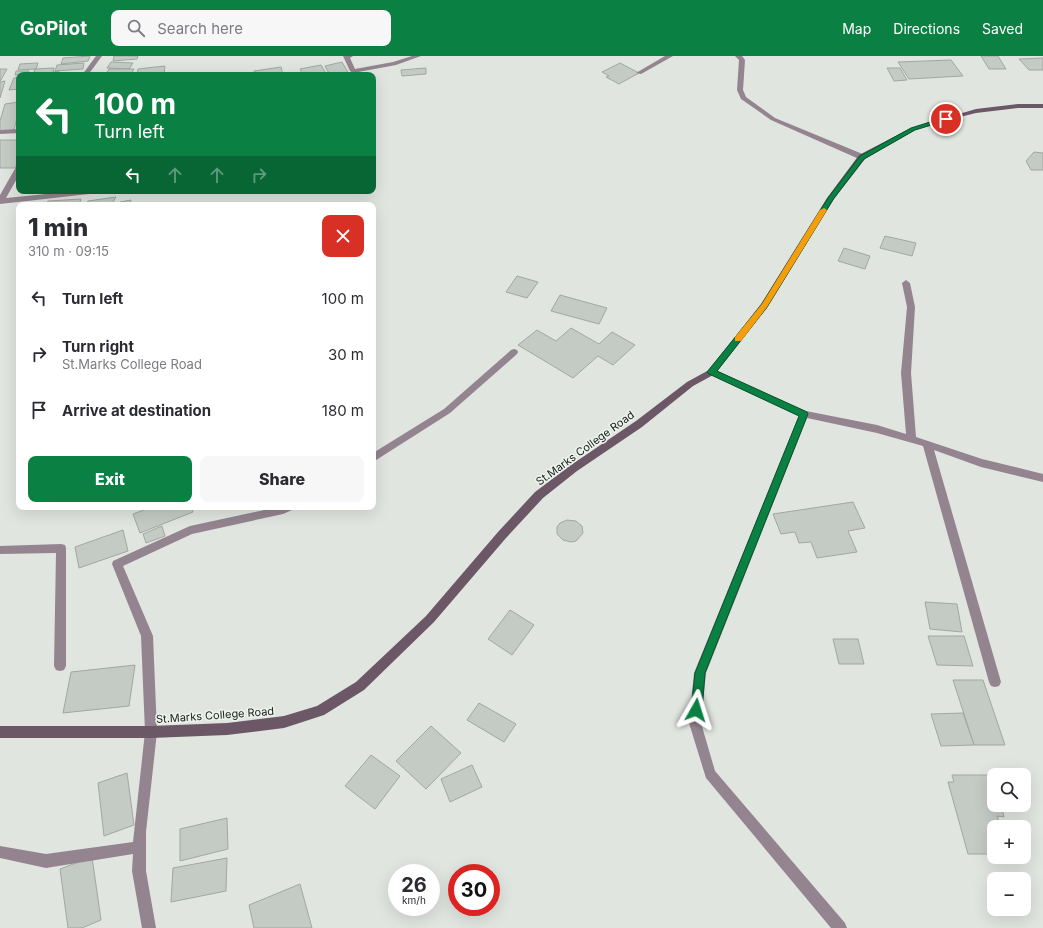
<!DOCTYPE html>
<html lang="en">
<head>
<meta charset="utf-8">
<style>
	body { margin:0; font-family:Inter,sans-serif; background:#f7f7f7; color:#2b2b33; height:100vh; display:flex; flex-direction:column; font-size:15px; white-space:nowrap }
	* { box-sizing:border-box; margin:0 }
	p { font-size:13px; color:#7c7c81 }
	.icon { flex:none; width:22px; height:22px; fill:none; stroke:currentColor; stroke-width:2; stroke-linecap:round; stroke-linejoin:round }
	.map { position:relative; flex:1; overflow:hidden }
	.panel { position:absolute; left:16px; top:146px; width:360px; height:308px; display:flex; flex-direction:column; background:#fff; border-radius:8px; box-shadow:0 4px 16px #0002 }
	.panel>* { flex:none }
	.banner { position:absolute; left:16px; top:16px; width:360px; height:122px; border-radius:8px; box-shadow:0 4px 16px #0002; background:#0b8043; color:#fff; overflow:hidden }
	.controls { position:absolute; left:987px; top:712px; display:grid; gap:8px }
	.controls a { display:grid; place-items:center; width:44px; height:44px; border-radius:8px; background:#fff; box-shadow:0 4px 16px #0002; font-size:20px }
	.speed { position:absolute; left:388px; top:808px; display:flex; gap:8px; font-size:20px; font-weight:700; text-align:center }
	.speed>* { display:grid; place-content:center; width:52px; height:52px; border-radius:50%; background:#fff; box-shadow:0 4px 16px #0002; line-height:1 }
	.speed small { font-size:10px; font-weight:400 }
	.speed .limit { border:6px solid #d22; background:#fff; color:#111 }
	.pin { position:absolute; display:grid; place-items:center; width:34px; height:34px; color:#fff; margin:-17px; border:2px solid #fff; border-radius:50%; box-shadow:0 1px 4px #0007 }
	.me { position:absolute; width:44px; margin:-22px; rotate:6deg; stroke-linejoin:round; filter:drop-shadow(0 0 3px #0008) }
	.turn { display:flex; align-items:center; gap:14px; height:84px; padding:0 12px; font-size:18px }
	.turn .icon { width:52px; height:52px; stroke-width:2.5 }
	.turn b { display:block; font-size:28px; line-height:34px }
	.lanes { display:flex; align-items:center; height:38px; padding:0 12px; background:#0003; justify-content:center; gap:20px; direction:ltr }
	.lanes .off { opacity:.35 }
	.round { display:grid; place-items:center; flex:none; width:42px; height:42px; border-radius:8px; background:#f7f7f7 }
	.overview { display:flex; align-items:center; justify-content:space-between; height:68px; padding:0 12px }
	h1 { font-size:24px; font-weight:800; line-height:30px }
	.action { display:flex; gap:8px; margin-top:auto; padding:8px 12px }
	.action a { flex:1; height:46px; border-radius:8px; background:#0b8043; color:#fff; font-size:16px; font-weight:800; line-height:46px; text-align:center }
	.action a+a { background:#f7f7f7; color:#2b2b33 }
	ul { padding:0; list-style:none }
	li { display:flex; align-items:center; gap:12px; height:56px; padding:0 12px }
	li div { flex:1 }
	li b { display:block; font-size:15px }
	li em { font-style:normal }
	header { display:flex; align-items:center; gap:24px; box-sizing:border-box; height:56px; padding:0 20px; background:#0b8043; color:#fff }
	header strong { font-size:19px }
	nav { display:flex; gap:22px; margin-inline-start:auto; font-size:14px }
	.search { width:280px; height:36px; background:#f7f7f7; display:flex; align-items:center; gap:10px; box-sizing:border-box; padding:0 14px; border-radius:8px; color:#7c7c81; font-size:15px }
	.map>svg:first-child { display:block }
	.building { fill:#c4cac4; stroke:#a2a7a2 }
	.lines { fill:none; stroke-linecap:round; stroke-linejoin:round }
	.street { fill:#93848f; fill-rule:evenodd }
	.secondary { fill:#6c5767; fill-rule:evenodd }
	.route { fill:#0b8043; stroke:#07532c }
	.slow { fill:#f59e0b }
	.labels { text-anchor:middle; stroke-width:3; stroke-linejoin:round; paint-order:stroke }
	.street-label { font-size:11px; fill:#1b1d1b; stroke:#edf3ed }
</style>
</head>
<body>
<header>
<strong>GoPilot</strong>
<div class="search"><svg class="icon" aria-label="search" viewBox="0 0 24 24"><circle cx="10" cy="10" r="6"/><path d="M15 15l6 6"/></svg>Search here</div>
<nav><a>Map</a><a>Directions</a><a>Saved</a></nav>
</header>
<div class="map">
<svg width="1043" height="872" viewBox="0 0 1043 872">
	<rect width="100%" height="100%" fill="#e0e5e0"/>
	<g class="building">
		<path d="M90,0l-2,5 -27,3 2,-6z"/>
		<path d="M114,0h24l-1,3 -24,2z"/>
		<path d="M981,0h17l8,13h-17z"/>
		<path d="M1043,2v12h-14l-10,-11z"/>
		<path d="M951,4l12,16 -54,3 -11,-17z"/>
		<path d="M111,6l22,1 -4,6 -22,-1z"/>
		<path d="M342,6l7,12 -19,1 -5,-9z"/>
		<path d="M38,7l-2,6 -18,1 2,-6z"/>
		<path d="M84,7l-1,6 -28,2 2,-6z"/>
		<path d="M620,7l19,10 -20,11 -13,-7 3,-1 -7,-4z"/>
		<path d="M321,9l6,10h-24l-3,-6z"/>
		<path d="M165,10l-1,9h-27l1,-6z"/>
		<path d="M281,11l2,8h-28l-1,-4z"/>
		<path d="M54,12l-1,4 6,-1 -1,4h-25l2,-6z"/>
		<path d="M426,12v6l-24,2 -1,-6z"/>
		<path d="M887,12h13l7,12 -13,1z"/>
		<path d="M0,13h7l-6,11 -1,1z"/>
		<path d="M109,13h25l-3,5h-25z"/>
		<path d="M16,15h13l-2,4h-12z"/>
		<path d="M19,21v12l-10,1 5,-12z"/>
		<path d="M5,25l-5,17v-16z"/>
		<path d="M19,46v8l-5,20 -14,2v-11l5,-17z"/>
		<path d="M0,84h19v18l-4,10h-15z"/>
		<path d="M1034,96l9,1v17h-12l-5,-9z"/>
		<path d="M116,141l-5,8h-25l2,-4z"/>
		<path d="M81,143l-2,6h-33l2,-4z"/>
		<path d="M131,144l-1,5h-11l1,-3z"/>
		<path d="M885,180l31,7 -4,13 -32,-8z"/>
		<path d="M844,192l26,8 -5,13 -27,-8z"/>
		<path d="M517,220l21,6 -11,16 -21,-6z"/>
		<path d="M560,239l47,13 -8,16 -48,-13z"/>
		<path d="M571,272l28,16 13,-12 23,13 -22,20 -15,-9 -25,22 -55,-33 19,-15 19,11z"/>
		<path d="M853,446l12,26 -17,3 9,21 -40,6 -6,-16 -12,1 -4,-11 -14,2 -8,-20z"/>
		<path d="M152,451h39l2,5 -53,21 -7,-19z"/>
		<path d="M567,464l9,1 6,5 1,7 -7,8 -5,1 -8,-2 -6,-6v-7l3,-4z"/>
		<path d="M162,470l3,10 -19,7 -3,-9z"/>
		<path d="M123,474l5,21 -49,17 -4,-21z"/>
		<path d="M925,546l32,2 5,28 -32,-3z"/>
		<path d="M510,554l24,15 -22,30 -24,-16z"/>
		<path d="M928,580h36l9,30 -36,-1z"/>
		<path d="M833,583h25l6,25h-25z"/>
		<path d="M135,609l-6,41 -66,7 8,-41z"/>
		<path d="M953,624h30l22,65h-31z"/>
		<path d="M479,647l37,21 -12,18 -37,-22z"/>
		<path d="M963,657l11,32 -33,1 -10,-32z"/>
		<path d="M431,670l30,27 -35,36 -30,-28z"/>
		<path d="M371,699l29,21 -25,33 -30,-23z"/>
		<path d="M472,709l10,22 -32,15 -9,-23z"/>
		<path d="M127,717l7,52 -30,11 -6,-53z"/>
		<path d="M952,719h40l2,8v22h7l3,12 -7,-1 4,11h-7v27h-26l-20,-72h6z"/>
		<path d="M227,762l1,31 -48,12v-32z"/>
		<path d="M92,801l9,63 -19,8h-14l-8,-59z"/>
		<path d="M227,802l-1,33 -55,11 2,-34z"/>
		<path d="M300,828l12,44h-58l-5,-23z"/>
	</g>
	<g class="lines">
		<g class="street">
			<path d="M96,0h6l-14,19h-6z"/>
			<path d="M343,0h10l-3,2 5,11 38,-7 19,-6h9l-25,9 -43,8 -3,-2z"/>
			<path d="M665,0h8l-32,18 -5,-1z"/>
			<path d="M735,0h7l3,4 -2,30 3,7 29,21 90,37v4h-6l-88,-39 -30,-21 -4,-9 2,-30z"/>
			<path d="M19,73v4l-19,1v-4z"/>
			<path d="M16,111h3v8l-13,23 70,-7h26l-4,2 -98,11v-9z"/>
			<path d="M906,224l4,3 5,24 -4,66 5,64 66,22 61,15v8l-62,-15 -47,-17 67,232 -2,4 -4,1 -4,-1 -2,-4 -66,-236 -46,-13 -70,-15 -101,255 -5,50 14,48 130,152 2,5h-16l-125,-150 -17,-55 5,-50 105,-257 -90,-42 -2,-2 2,-2h6l91,41 71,14 29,9 -5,-61 6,-66 -5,-24z"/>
			<path d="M514,293l3,1 1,2 -1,2 -67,59 -77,49v-9l71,-44 67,-59z"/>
			<path d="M278,451h15l-1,3 -9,4 -91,20 -69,32 30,70 4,96 -11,100v39l10,57h-14l-10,-57 1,-17 -87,14 -46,-10v-12l46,8 87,-12 12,-110 -4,-96 -29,-72 1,-3 77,-35z"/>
			<path d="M61,488l4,1 1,3v118l-2,4 -4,1 -4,-1 -2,-4 2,-113 -56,1v-8z"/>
		</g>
		<path class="secondary" d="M1018,48h25v4h-25l-42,5 -28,7 -33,10 -50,29 -31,40 -67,109 -52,66 -22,12 -51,41 -65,44 -34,27 -37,40 -72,84 -70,68 -40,25 -40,13 -57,7 -76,3h-151v-12h151l76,-3 57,-7 33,-10 39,-24 70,-66 72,-84 37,-40 36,-27 65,-44 51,-39 22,-12 52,-66 66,-106 32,-43 52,-27 65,-19z"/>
	</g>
	<path class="route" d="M946,61l2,1v2l-33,10 -51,29 -30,39 -67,109 -50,64 90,41 1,2 -103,259 -3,37 -2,4 -4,1 -3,-1 -2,-4 4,-37 104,-257 -90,-42 -2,-2 55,-68 66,-106 32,-42 51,-28z"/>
	<path class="slow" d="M824,152l3,2 -60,97 -26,34h-6v-4l27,-33 58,-94z"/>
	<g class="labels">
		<g class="street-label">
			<text transform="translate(585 392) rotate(-36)" y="4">St.Marks College Road</text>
			<text transform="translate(215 659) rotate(-4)" y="4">St.Marks College Road</text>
		</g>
	</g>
</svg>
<div class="controls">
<a><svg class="icon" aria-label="search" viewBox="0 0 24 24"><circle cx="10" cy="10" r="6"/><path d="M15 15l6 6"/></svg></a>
<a>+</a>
<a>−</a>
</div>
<div class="speed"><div>26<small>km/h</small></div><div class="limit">30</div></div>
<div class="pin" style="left:946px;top:63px;background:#d93025"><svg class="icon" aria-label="arrive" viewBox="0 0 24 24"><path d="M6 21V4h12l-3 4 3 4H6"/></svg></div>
<svg class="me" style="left:696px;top:654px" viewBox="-20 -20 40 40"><path d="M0-17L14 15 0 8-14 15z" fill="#0b8043" stroke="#fff" stroke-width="4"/></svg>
<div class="banner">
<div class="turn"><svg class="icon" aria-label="left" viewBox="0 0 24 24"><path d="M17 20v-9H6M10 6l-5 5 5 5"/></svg><div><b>100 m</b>Turn left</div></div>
<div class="lanes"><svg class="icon" aria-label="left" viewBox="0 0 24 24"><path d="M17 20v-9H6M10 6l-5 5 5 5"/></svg><svg class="icon off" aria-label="ahead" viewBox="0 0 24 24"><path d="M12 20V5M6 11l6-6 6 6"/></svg><svg class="icon off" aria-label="ahead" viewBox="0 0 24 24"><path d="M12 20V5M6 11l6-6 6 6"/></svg><svg class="icon off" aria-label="right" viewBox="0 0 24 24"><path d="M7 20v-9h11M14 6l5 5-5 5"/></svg></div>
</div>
<section class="panel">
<div class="overview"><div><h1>1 min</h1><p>310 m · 09:15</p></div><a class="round" style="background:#d93025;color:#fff"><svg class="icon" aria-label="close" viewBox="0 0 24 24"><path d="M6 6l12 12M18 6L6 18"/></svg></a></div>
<ul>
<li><svg class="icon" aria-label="left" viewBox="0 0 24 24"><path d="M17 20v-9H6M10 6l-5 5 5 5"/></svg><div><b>Turn left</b></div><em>100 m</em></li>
<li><svg class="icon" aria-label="right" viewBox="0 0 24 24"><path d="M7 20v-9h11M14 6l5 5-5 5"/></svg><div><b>Turn right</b><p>St.Marks College Road</p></div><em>30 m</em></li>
<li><svg class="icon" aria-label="arrive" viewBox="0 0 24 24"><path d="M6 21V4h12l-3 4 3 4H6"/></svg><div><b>Arrive at destination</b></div><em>180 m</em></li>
</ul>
<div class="action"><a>Exit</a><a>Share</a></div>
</section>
</div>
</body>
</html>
